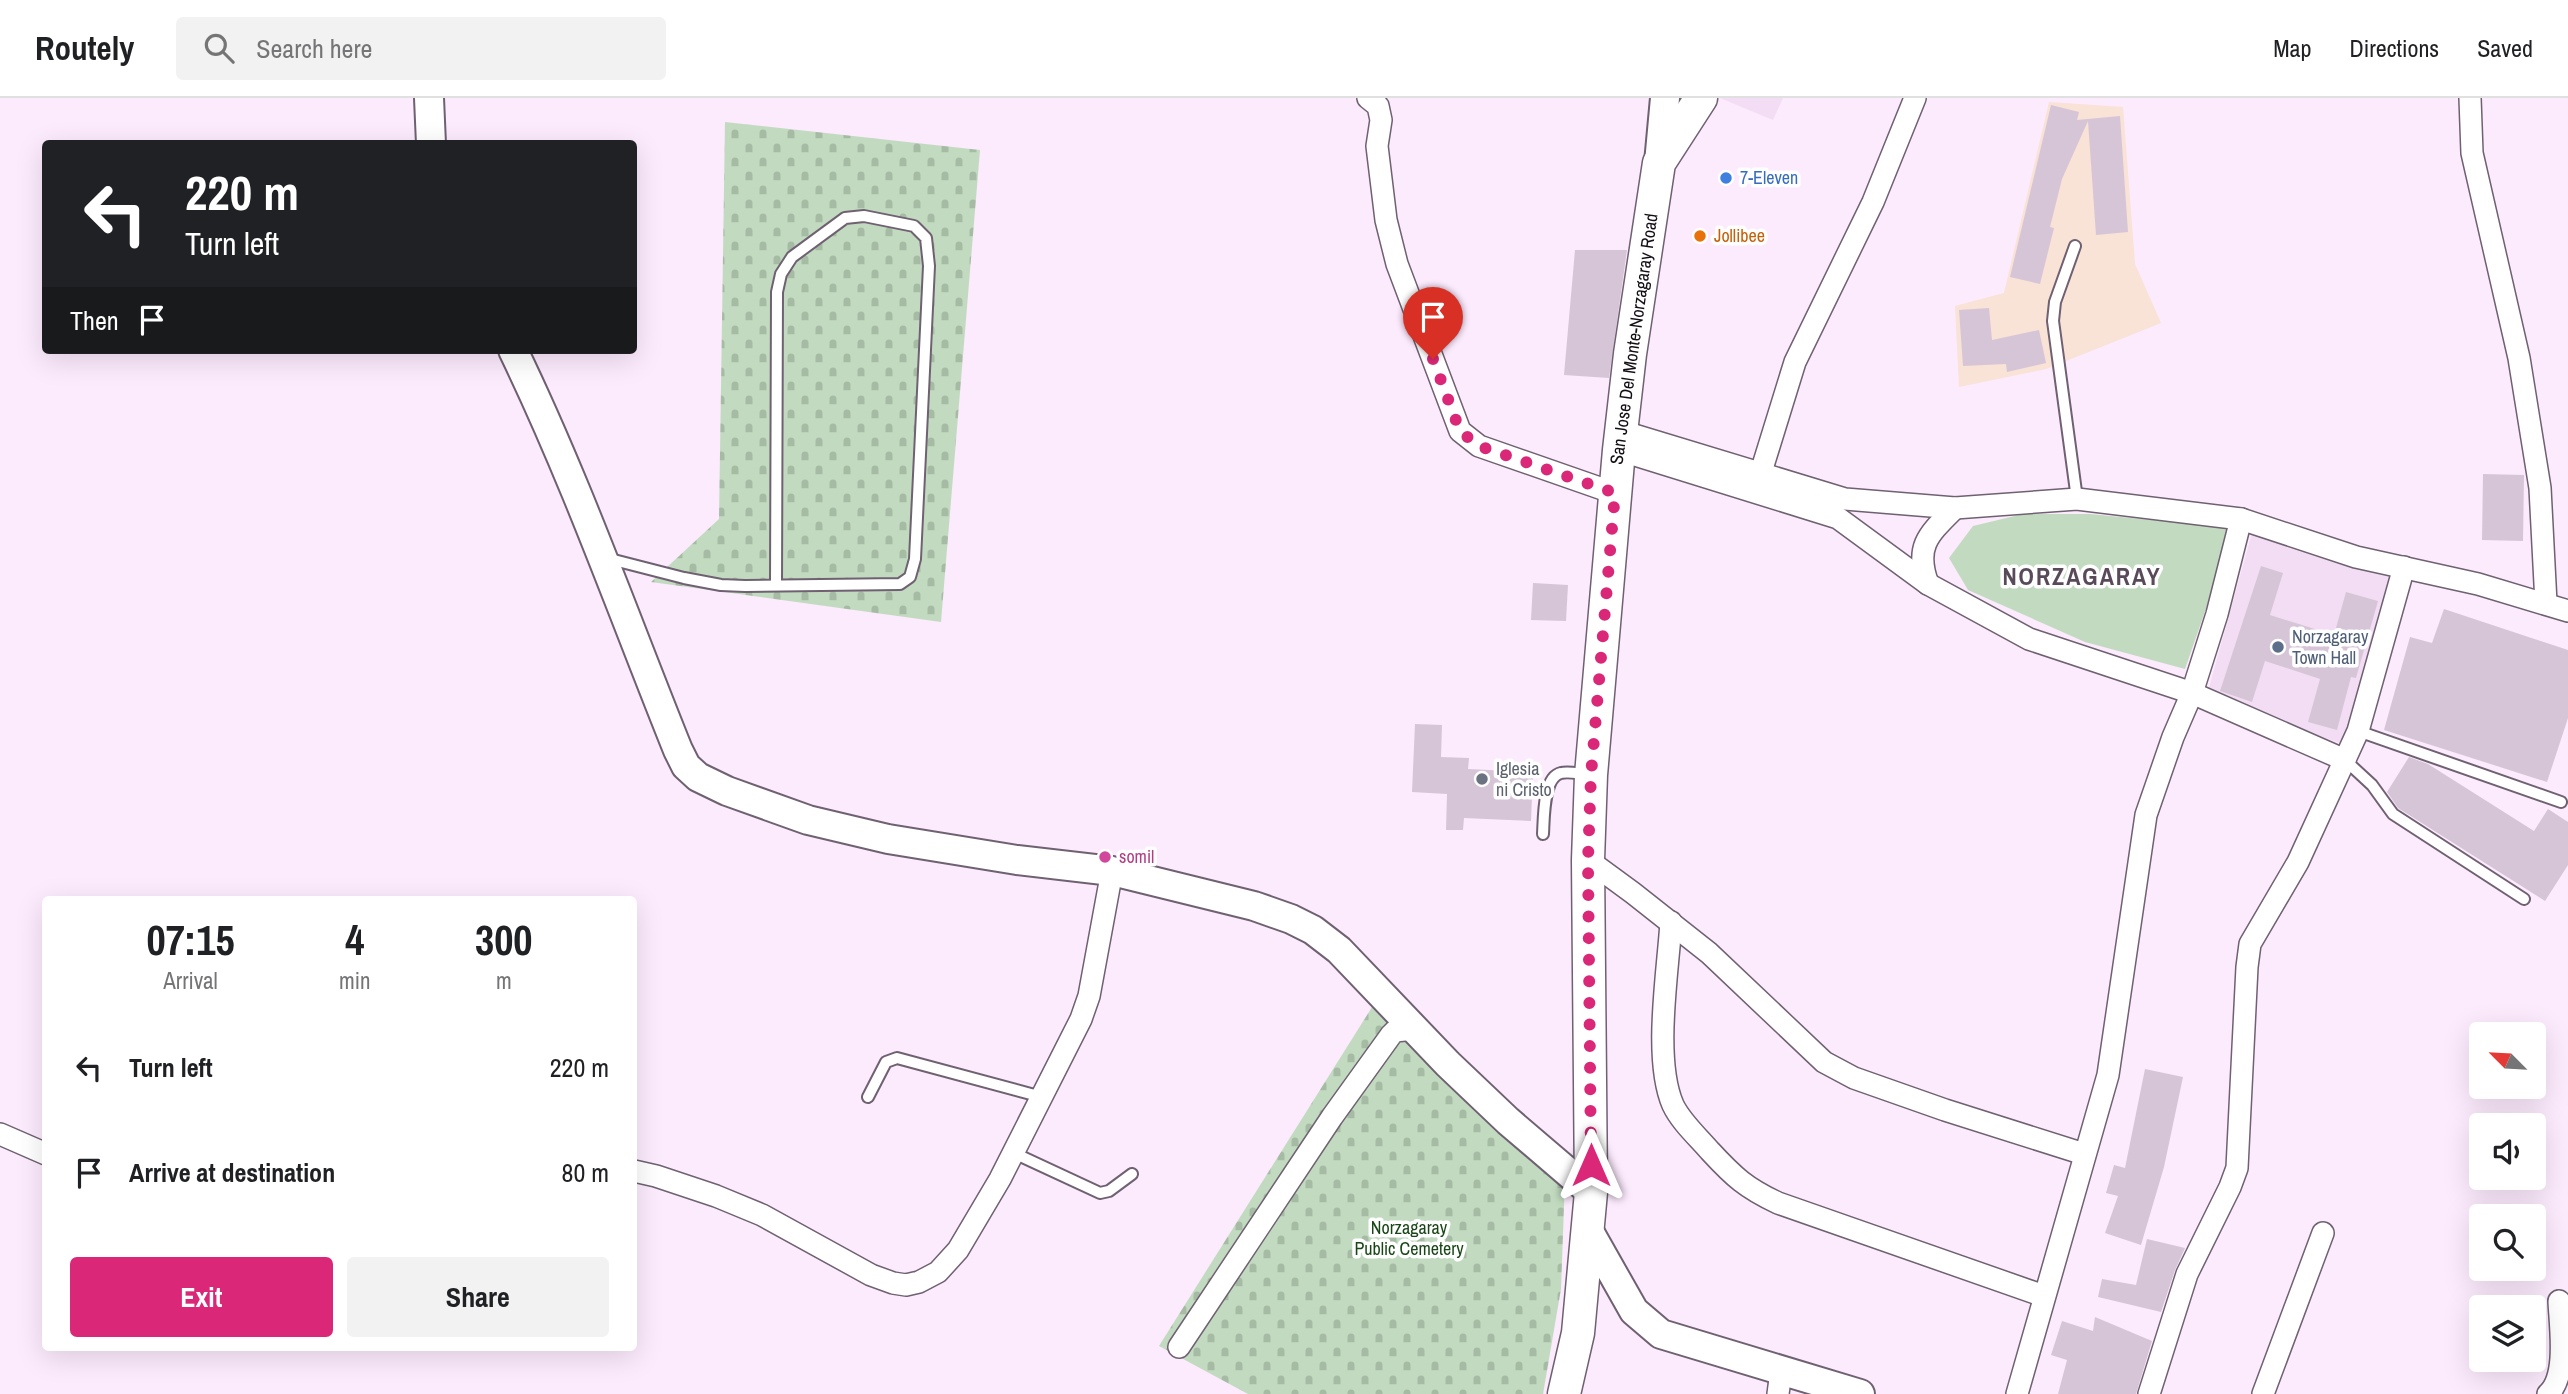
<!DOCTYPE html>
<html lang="en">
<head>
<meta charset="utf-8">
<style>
	body { margin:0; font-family:"Archivo Narrow",sans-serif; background:#f2f2f2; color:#202124; height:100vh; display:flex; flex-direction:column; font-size:26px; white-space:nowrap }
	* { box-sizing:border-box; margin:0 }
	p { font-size:23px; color:#757577 }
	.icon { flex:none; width:38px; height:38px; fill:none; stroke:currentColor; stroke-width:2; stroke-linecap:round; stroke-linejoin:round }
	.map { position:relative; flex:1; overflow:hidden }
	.drawer { position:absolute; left:42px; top:798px; width:595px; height:455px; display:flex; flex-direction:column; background:#fff; border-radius:7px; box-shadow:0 7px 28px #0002 }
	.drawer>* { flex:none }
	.guide { position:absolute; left:42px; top:42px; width:595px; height:214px; border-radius:7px; box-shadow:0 7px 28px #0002; background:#202124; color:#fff; overflow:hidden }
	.needle { width:46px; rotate:294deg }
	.fabs { position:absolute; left:2469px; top:924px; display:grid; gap:14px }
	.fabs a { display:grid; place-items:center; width:77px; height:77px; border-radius:7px; background:#fff; box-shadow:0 7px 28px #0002; font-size:35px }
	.pin { position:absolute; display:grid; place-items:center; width:60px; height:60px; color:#fff; margin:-72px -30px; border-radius:50% 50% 50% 0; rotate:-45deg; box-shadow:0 0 7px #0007 }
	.pin .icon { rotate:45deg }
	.me { position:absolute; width:77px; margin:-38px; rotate:0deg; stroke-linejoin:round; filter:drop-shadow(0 0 5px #0008) }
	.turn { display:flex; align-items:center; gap:24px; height:147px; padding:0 28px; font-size:32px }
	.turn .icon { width:91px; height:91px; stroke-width:2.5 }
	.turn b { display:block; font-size:49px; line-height:60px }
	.then { display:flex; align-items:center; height:66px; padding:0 28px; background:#0003; gap:14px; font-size:26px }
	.eta { display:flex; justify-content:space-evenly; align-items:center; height:119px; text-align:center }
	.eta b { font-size:42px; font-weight:700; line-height:49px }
	.action { display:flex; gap:14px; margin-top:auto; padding:14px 28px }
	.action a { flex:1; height:80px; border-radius:7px; background:#db2777; color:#fff; font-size:28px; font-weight:700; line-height:80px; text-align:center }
	.action a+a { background:#f2f2f2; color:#202124 }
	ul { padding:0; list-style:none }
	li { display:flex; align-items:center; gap:21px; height:105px; padding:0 28px }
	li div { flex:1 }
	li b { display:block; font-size:26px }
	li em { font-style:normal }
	header { display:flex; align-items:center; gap:42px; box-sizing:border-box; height:98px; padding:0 35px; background:#fff; border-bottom:2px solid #e0e0e0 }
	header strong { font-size:33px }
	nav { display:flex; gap:38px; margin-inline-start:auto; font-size:24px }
	.search { width:490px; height:63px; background:#f2f2f2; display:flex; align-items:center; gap:18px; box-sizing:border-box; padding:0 24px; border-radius:7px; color:#757577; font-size:26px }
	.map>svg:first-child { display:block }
	.built { fill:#f3ddf5 }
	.education { fill:#f9e2d6 }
	.cemetery { fill:url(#cemetery-stones) }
	.park { fill:#c2dbc0 }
	.building { fill:#d6c5d7 }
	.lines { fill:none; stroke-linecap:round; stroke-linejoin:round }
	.lane-casing { stroke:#6f6171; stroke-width:14 }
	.street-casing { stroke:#6f6171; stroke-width:24 }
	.secondary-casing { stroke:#6f6171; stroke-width:32 }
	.primary-casing { stroke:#6f6171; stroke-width:35 }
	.lane { stroke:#fff; stroke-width:10 }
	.street { stroke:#fff; stroke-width:21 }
	.secondary { stroke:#fff; stroke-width:28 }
	.primary { stroke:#fff; stroke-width:32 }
	.route { stroke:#db2777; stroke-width:12; stroke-dasharray:0 21.6 }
	.shop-dot { fill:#3f7fe0; stroke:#fefefe; stroke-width:2.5 }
	.food-dot { fill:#e8710a; stroke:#fefefe; stroke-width:2.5 }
	.service-dot { fill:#5c6f8a; stroke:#fefefe; stroke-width:2.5 }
	.worship-dot { fill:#6b7280; stroke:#fefefe; stroke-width:2.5 }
	.hotel-dot { fill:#d1479c; stroke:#fefefe; stroke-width:2.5 }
	.labels { text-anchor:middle; stroke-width:7; stroke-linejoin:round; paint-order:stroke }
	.shop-label { font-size:18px; fill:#366cbe; stroke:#fefefe; text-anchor:start }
	.food-label { font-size:18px; fill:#c56008; stroke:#fefefe; text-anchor:start }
	.street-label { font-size:18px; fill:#130e14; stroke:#fefefe }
	.service-label { font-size:18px; fill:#4e5e75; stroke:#fefefe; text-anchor:start }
	.worship-label { font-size:18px; fill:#5b616d; stroke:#fefefe; text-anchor:start }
	.hotel-label { font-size:18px; fill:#b23c85; stroke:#fefefe; text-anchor:start }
	.park-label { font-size:18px; fill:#184616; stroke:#fefefe }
	.district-label { font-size:24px; font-weight:bold; letter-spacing:2px; fill:#594a5a; stroke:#fefefe }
</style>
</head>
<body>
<header>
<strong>Routely</strong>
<div class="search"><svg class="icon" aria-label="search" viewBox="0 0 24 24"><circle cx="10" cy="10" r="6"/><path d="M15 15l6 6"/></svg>Search here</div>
<nav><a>Map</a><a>Directions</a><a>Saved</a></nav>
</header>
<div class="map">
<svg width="2568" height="1296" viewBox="0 0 2568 1296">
	<defs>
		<pattern id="cemetery-stones" width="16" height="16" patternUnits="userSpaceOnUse" patternTransform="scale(1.75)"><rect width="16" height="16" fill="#c2dbc0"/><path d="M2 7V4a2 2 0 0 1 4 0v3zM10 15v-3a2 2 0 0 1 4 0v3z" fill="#a6bba4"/></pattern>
	</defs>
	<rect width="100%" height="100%" fill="#fceafd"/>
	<g class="built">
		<path d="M1720,0h63l-10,22z"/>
		<path d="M2252,435l141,40 -48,172 -138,-50z"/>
	</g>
	<path class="education" d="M2049,4l74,5 12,157 26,59 -115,46 -87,18 -4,-81 49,-13z"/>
	<g class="cemetery">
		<path d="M725,24l255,28 -39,472 -290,-40 68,-63z"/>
		<path d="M1379,898l186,182 -4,111 -18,105h-295l-89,-48z"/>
	</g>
	<path class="park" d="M2023,416h67l144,14 -49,141 -100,-27 -117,-52 -19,-32 24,-32z"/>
	<g class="building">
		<path d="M2051,7l28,7 -2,8 43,-4 8,116 -32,3 -8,-114 -26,58 -12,48 4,1 -14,56 -30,-7z"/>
		<path d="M1575,152h52l-18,128 -45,-3z"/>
		<path d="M1989,210l3,32 47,-10 7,33 -39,9 -1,-8 -43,2 -4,-56z"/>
		<path d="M2483,376l41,1 -1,66 -41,-1z"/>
		<path d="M2261,468l22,7 -13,42 64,20 12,-43 32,9 -22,77 -5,-1 -14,53 -29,-8 12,-43 -55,-18 -13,41 -32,-11z"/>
		<path d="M1533,485l35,2 -2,36 -35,-1z"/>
		<path d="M2444,511l124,41v68l-21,64 -163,-52 26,-93 22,6z"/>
		<path d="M1415,626l27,1 -1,32 28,1 -1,11 65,3 -2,49 -67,-3 -1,12h-17l1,-36 -35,-2z"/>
		<path d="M2409,659l19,7 106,67 14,-22 20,13v43l-23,36 -147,-93 -11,-16z"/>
		<path d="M2145,971l38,8 -19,90 -23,78 -36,-12 13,-37 -12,-3 8,-28 11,3z"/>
		<path d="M2147,1141l38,9 -10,22 -14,42 -63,-15 4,-18 34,6z"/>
		<path d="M2095,1219l57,24 -16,53h-78l9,-34 -16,-5 11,-34 31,10z"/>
	</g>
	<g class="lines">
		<g class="lane-casing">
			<g id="lane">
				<path d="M2075,148l-20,56 -2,19 24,178"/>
				<path d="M606,460l78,20 37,7 24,1 155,-2 10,-7 5,-18 14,-293 -3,-28 -12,-12 -50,-10 -19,2 -53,39 -11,17 -4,18 -1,293"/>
				<path d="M2358,633l203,71"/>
				<path d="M2345,662l27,25 21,29 131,85"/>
				<path d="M1543,736c1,-16 0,-57 18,-61 7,-2 20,1 28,1"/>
				<path d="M868,999l18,-35 11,-4 145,39"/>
				<path d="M1014,1055l86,40 9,-2 23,-17"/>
			</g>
		</g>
		<g class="street-casing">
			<g id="street">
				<path d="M1368,0l10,8 3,14 -4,26 9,74 11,44 63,167 19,15 135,47"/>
				<path d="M2470,0l2,55 47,205 21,130 6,115"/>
				<path d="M1621,333l224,68 110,9 122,-9 164,20 115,38 122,27 90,27"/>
				<path d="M1619,352l219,68 90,66 101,55 163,54 153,67"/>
				<path d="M1761,374l34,-110 78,-160 42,-104"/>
				<path d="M1928,486c-14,-38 1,-50 27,-76"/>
				<path d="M1588,762l45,33 76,60 115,109 30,16 91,32 139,44"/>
				<path d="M1671,824c-3,50 -18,137 2,183 8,17 25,32 37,46 24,26 36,37 68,52l266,93"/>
				<path d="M0,1036l46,20"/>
				<path d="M634,1073l22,5 60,20 46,19 109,60 22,8 13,2 13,-3 19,-10 20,-22 42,-71 81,-160 8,-23 23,-125"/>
				<path d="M1179,1249l153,-230 59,-82 4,-4 19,-2"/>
				<path d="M1778,1296l3,-23"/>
				<path d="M2017,1296l91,-319 38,-260 27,-78 19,-44 25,-79 24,-95"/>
				<path d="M2149,1296l38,-120 43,-87 7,-19 10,-201 3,-23 48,-82 60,-131 46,-164"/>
				<path d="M2263,1296l60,-161"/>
				<path d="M2548,1296c20,-18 12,-68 11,-93"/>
			</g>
		</g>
		<g class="secondary-casing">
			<g id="secondary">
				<path d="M429,0l2,46"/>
				<path d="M1659,65l6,-65"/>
				<path d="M513,252c63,130 111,266 165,400l8,16 12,11 29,14 81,29 80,19 129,21 95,11 142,35 37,13 22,11 26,20 109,114 60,57 83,71"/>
				<path d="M1587,1130l47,83 27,23 199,60"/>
			</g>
		</g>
		<g class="primary-casing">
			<path id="primary" d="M1564,1296l14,-61 13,-141 -3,-332 3,-85 28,-325 11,-96 29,-191 42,-65"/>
		</g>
		<use href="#lane" class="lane"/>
		<use href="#street" class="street"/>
		<use href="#secondary" class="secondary"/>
		<use href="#primary" class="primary"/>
	</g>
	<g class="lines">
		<path class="route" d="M1433,261l27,72 19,15 136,47 -24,282 -3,85 3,305"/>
	</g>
	<circle class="shop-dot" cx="1726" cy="80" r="7"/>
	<circle class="food-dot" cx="1700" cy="138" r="7"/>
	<circle class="service-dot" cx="2278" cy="549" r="7"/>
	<circle class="worship-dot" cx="1482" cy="681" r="7"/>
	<circle class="hotel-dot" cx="1105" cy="759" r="7"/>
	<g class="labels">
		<g class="shop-label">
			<text x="1740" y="86">7-Eleven</text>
		</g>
		<g class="food-label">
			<text x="1714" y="144">Jollibee</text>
		</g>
		<g class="street-label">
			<text transform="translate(1634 241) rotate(-82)" y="6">San Jose Del Monte-Norzagaray Road</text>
		</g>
		<g class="service-label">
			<text x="2292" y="545">Norzagaray<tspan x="2292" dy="21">Town Hall</tspan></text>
		</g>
		<g class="worship-label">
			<text x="1496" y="677">Iglesia<tspan x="1496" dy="21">ni Cristo</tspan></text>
		</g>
		<g class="hotel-label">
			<text x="1119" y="765">somil</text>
		</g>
		<g class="park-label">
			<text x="1409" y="1136">Norzagaray<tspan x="1409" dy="21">Public Cemetery</tspan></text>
		</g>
		<g class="district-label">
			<text x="2082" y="487">NORZAGARAY</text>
		</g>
	</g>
</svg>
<div class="fabs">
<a><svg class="needle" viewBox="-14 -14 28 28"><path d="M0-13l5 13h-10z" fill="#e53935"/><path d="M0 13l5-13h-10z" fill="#757577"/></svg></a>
<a><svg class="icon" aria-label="sound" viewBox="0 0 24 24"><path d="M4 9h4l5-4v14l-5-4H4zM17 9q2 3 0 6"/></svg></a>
<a><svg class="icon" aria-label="search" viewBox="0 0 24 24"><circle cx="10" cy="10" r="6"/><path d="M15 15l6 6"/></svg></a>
<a><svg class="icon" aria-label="layers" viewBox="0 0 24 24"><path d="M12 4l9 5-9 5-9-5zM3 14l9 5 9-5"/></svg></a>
</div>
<div class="pin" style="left:1433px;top:261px;background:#d93025"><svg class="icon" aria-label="arrive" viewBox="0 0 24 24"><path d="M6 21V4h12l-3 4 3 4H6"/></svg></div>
<svg class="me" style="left:1591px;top:1067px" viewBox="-20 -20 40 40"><path d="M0-17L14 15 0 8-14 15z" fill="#db2777" stroke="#fff" stroke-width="4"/></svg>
<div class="guide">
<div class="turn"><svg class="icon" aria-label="left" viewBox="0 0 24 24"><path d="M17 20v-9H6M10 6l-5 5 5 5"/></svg><div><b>220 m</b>Turn left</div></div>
<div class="then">Then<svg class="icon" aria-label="arrive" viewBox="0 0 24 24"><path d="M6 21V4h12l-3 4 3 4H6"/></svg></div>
</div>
<section class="drawer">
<div class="eta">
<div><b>07:15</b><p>Arrival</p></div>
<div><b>4</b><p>min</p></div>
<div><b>300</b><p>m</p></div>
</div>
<ul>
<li><svg class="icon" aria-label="left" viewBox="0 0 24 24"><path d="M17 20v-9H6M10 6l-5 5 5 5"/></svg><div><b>Turn left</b></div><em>220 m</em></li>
<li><svg class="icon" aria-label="arrive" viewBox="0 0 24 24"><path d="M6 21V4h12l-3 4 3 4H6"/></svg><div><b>Arrive at destination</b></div><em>80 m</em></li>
</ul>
<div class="action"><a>Exit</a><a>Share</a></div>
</section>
</div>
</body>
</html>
